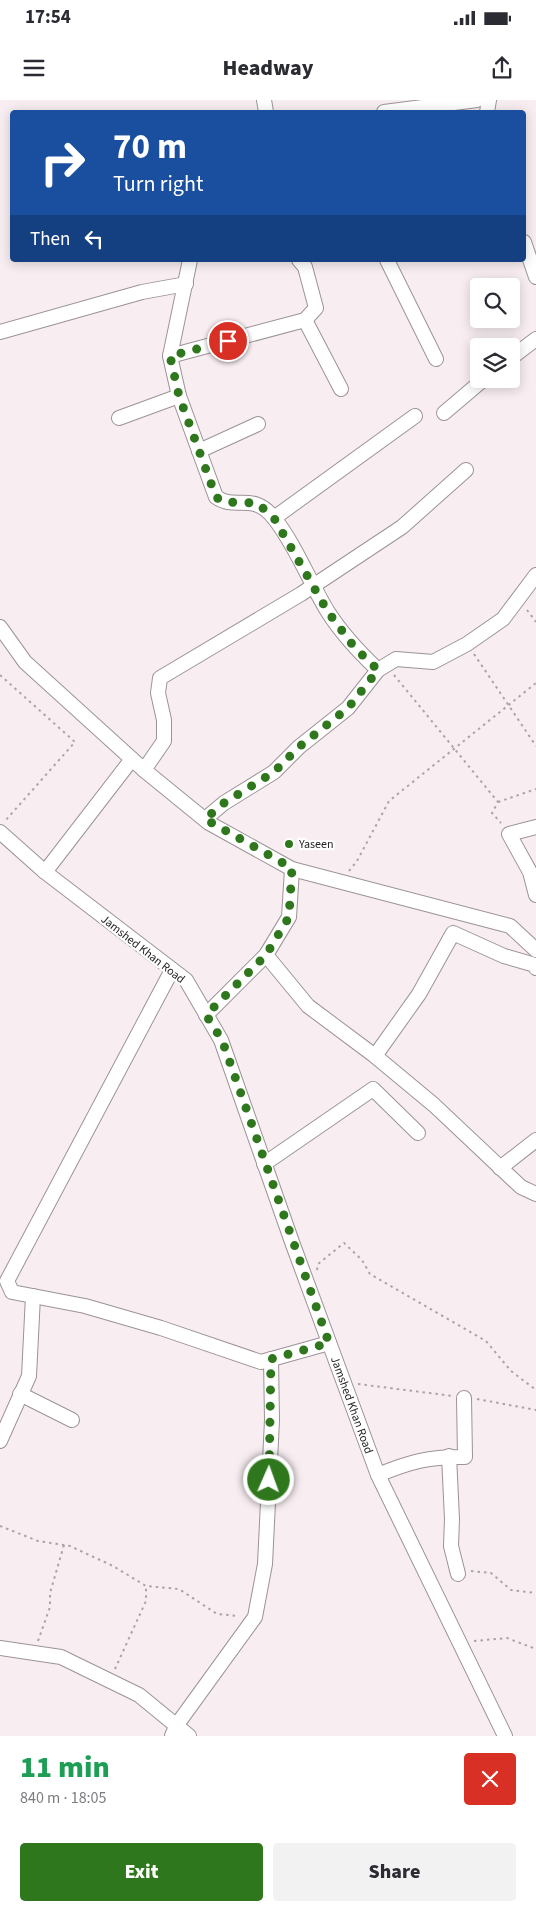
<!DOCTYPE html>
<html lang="en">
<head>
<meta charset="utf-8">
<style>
	body { margin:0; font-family:"Source Sans 3",sans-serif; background:#f2f2f3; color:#2b2b33; height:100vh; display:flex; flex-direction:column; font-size:19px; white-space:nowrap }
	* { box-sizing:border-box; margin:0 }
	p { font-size:16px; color:#7c7c81 }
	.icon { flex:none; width:28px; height:28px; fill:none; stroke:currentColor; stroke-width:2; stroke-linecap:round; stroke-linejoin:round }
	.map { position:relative; height:1636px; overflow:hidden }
	.panel { display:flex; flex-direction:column; background:#fff; flex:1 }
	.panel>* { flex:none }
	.top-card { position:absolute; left:10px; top:10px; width:516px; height:152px; border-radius:5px; box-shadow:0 2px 12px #0003; background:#1a4fa0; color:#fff; overflow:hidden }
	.fabs { position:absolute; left:470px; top:178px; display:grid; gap:10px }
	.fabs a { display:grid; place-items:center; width:50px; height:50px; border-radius:5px; background:#fff; box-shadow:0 2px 12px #0003; font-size:25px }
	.pin { position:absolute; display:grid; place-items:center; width:42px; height:42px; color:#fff; margin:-21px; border:2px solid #fff; border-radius:50%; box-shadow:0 1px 5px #0007 }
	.me { position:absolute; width:55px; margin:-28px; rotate:2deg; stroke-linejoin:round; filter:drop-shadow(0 0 4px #0008) }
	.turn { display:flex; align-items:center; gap:18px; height:105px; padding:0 20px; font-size:22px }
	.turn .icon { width:65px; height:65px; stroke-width:2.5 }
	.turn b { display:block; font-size:35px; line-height:42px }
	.then { display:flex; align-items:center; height:48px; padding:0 20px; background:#0003; gap:10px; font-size:19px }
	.round { display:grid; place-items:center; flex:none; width:52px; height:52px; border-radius:5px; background:#f2f2f3 }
	.overview { display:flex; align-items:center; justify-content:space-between; height:85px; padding:0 20px }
	h1 { font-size:30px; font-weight:800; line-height:38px; color:#1e9e55 }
	.primary-button { display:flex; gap:10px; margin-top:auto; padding:10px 20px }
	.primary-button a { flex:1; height:58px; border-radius:5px; background:#2f771c; color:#fff; font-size:20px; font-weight:800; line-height:58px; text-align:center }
	.primary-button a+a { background:#f2f2f3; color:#2b2b33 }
	.status { display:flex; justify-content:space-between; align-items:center; height:35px; padding:0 25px; background:#fff; direction:ltr }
	.status svg { height:14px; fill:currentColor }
	header { display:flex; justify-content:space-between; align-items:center; height:65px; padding:0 20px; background:#fff; font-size:22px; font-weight:800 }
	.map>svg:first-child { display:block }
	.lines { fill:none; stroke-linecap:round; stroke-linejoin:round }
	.minor-casing { stroke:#9c9397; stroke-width:16 }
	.path { stroke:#aba4a7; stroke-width:2; stroke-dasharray:2.5 4; stroke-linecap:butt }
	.minor { stroke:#fff; stroke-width:14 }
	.route { stroke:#2f771c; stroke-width:9; stroke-dasharray:0 16.2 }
	.poi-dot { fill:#2f771c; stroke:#fefefe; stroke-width:2 }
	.labels { text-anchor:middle; stroke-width:4.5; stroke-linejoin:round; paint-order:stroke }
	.poi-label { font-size:12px; fill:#262324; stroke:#fefefe; text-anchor:start }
	.street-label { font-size:12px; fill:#262324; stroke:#fefefe }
</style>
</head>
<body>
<div class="status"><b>17:54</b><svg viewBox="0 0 49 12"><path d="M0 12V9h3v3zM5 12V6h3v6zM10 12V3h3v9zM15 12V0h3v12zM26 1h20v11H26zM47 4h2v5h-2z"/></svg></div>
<header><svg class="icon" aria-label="menu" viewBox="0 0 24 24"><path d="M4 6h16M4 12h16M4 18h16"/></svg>Headway<svg class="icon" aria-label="share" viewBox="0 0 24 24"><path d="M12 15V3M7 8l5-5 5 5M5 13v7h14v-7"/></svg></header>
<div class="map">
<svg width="536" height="1636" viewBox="0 0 536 1636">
	<rect width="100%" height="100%" fill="#f8eef2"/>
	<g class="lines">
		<g class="minor-casing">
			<g id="minor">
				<path d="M264,0l2,12"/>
				<path d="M384,12l93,-12"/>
				<path d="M487,12l2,-12"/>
				<path d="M524,142l12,35"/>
				<path d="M190,160l-20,96 9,40 37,101c20,14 36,-6 58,21 21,26 36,65 54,94 14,22 32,41 50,58"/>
				<path d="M387,160l49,99"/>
				<path d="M305,220l36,69"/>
				<path d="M0,232l142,-40 44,-8"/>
				<path d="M170,256l135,-36 11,-12 -11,-41 -6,-7"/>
				<path d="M511,258l25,-19"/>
				<path d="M444,313l40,-34"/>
				<path d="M119,318l60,-22"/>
				<path d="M199,351l59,-27"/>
				<path d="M274,418l141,-102"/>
				<path d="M0,527l25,35 119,108"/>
				<path d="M205,719l19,-16 50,-31 25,-25 49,-39 30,-38 18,-11 37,3 34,-18 36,-25 33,-44"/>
				<path d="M536,727l-27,7 21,38 6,23"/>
				<path d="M0,732l45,40 141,108 35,60 71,202 86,233 127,261"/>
				<path d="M292,769l218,57 26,24"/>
				<path d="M45,772l87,-113"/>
				<path d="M266,855l42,51 67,50 59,49 87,82 15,7"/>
				<path d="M172,870l-165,311 5,11 73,14 76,22 100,34 68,-19"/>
				<path d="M206,915l60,-60 23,-38 3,-48 -83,-46 -65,-53 20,-29v-21l-6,-27 2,-15 141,-84 101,-67 64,-57"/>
				<path d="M375,956l44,-62 34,-61 51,23 31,9 1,3"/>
				<path d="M264,1064l109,-75 45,44"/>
				<path d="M500,1068l36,-28"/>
				<path d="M20,1294l52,26"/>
				<path d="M0,1341l29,-65 4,-80"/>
				<path d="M449,1356l3,63 -1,27 7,28"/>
				<path d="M378,1375c31,-13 53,-19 87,-18l-1,-59"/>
				<path d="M0,1548l61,9 78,38 50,41"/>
				<path d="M172,1636l4,-10 79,-109 10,-53 7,-144 -1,-61"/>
			</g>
		</g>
		<g class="path">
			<path d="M527,510l9,12"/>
			<path d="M474,554l62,92"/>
			<path d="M0,575l75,67 -70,79"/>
			<path d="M394,575l104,127 -6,11 9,10"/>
			<path d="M498,702l38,-13"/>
			<path d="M349,771l8,-10 32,-60 147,-118"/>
			<path d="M317,1170l1,-6 26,-21 18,17 8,14 116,67 25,30 25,19"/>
			<path d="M358,1284l95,12"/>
			<path d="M477,1299l59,11"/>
			<path d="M0,1426l38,15 32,5 43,20 33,20 33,3 38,25 22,2"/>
			<path d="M471,1471l20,2 20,17 25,3"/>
			<path d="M38,1541l12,-34v-14l14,-48"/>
			<path d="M474,1541l33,-3 29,11"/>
			<path d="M115,1569l31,-68v-15"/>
		</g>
		<use href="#minor" class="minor"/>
	</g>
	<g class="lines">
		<path class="route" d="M228,241l-58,15 9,40 37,101 7,5 34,1 17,15 54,94 27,36 23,22 -30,38 -49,39 -25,25 -50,31 -19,16 87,49 -3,49 -23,38 -60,60 16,25 107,303 -58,16 -2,121"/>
	</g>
	<circle class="poi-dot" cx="289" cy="744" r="5"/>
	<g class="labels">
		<g class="poi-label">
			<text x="299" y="748">Yaseen</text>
		</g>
		<g class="street-label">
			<text transform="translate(143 849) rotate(38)" y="4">Jamshed Khan Road</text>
			<text transform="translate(352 1305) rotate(70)" y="4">Jamshed Khan Road</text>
		</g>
	</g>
</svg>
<div class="fabs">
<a><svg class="icon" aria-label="search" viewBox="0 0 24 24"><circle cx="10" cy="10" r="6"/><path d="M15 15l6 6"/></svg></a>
<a><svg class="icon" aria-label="layers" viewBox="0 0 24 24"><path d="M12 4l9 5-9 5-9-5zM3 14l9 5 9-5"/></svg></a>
</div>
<div class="pin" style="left:228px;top:241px;background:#d93025"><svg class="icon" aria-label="arrive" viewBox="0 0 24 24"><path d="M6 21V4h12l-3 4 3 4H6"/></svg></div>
<svg class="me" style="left:269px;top:1380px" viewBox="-20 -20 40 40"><circle r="17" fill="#2f771c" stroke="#fff" stroke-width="3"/><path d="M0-11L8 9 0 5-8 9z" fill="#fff"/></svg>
<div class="top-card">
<div class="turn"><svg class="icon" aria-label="right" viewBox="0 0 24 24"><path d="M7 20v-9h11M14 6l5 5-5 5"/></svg><div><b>70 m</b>Turn right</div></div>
<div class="then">Then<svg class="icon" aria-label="left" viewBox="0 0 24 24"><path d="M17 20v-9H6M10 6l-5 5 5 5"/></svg></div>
</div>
</div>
<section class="panel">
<div class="overview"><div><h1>11 min</h1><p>840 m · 18:05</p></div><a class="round" style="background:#d93025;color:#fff"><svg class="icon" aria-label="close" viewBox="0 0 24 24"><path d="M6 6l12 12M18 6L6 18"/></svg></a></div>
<div class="primary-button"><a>Exit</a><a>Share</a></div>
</section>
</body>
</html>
